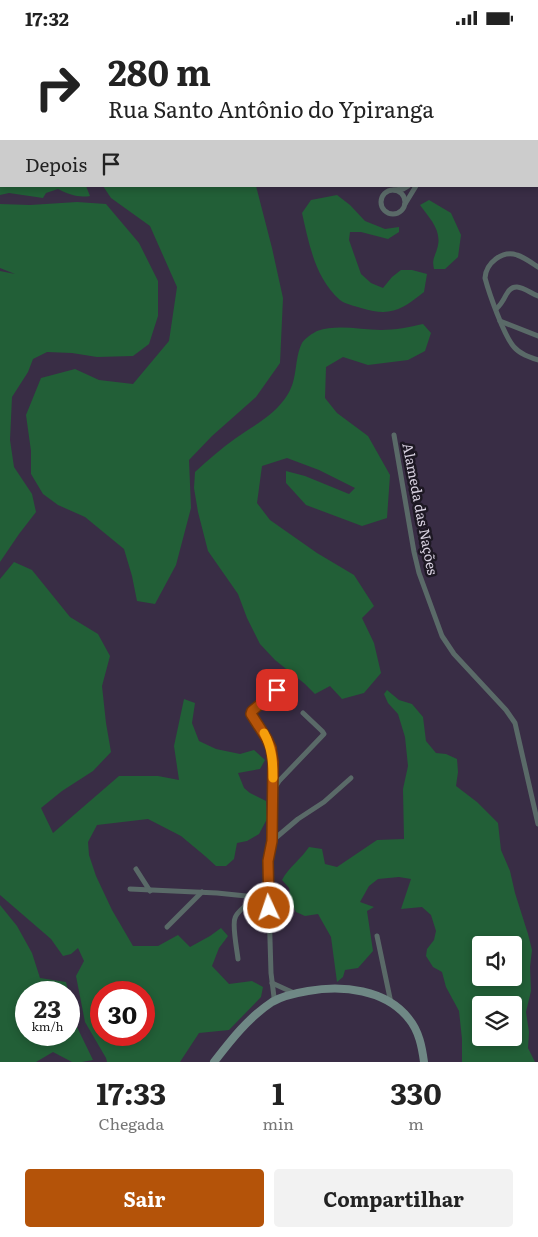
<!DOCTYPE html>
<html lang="pt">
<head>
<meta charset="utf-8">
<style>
	body { margin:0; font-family:Literata,serif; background:#f2f2f2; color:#222; height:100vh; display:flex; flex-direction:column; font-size:19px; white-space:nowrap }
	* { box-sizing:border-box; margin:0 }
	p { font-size:16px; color:#767676 }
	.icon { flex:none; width:28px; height:28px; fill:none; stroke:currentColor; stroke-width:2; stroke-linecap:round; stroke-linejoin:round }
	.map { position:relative; height:1027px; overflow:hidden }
	.sheet { display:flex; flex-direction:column; background:#fff; flex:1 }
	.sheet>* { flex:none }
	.guide { position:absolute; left:0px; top:0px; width:539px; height:152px; box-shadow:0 2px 8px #0003; background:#fff; color:#222; overflow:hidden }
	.fabs { position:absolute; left:472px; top:901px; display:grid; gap:10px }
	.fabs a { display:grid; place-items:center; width:50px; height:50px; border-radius:5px; background:#fff; box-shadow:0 2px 8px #0003; font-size:25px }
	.speed { position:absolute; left:15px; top:946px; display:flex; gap:10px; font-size:25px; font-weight:700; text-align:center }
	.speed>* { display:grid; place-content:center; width:65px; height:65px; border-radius:50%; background:#fff; box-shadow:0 2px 8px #0003; line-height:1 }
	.speed small { font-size:12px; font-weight:400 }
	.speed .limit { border:8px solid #d22; background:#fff; color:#111 }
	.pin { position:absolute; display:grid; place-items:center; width:42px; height:42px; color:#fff; margin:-21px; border-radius:10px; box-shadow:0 2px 8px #0006 }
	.me { position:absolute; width:55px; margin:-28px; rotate:357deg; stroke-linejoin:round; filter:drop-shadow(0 0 4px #0008) }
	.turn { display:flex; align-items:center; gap:18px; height:105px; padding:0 25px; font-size:22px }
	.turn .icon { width:65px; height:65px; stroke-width:2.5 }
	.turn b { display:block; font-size:35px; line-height:42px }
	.then { display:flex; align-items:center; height:48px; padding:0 25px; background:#0003; gap:10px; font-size:19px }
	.eta { display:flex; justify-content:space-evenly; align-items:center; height:85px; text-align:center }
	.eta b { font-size:30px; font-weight:700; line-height:35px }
	.action { display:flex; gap:10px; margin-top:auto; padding:10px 25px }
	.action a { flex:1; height:58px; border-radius:5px; background:#b45309; color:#fff; font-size:20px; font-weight:700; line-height:58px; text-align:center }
	.action a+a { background:#f2f2f2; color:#222 }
	.status { display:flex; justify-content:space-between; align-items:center; height:35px; padding:0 25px; background:#fff; direction:ltr }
	.status svg { height:14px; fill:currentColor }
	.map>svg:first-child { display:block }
	.green { fill:#225f37; fill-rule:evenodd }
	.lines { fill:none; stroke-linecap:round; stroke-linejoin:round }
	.minor { stroke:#5a6a68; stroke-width:5 }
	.secondary { stroke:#6f8885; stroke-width:8 }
	.route-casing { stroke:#753606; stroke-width:12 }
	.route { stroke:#b45309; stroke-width:9 }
	.slow { stroke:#f59e0b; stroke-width:9 }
	.labels { text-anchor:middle; stroke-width:5; stroke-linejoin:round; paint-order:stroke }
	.street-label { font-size:14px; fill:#d8d1e0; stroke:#1d1823 }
</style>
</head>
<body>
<div class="status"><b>17:32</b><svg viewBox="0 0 49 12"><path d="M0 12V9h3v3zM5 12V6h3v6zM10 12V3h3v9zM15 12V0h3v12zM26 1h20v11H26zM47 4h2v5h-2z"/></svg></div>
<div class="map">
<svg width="538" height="1027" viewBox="0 0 538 1027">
	<rect width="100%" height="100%" fill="#392d45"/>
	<g class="green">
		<path d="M0,57l1,3v91h85l4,10c-12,2 -22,-2 -32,-7l-12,4 -3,5 -34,-5 -9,2z"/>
		<path d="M103,151h153l16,62 11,50 -3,65 -24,34 -44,39 -23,24 2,48 -15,57 -21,39 -18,-3 -5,-25 -8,-27 -39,-32 -27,-12 -15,-11 -12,-20v-23l-5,-36 15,-37 34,-9 24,11 34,4 36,-43 8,-54 -27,-61 -39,-28z"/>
		<path d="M337,160l13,10 15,16 20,8 14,-2v5l-11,7 -27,-7h-11l-1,8 12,34 10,9 12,5 9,-11 9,-7h11l15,4 -3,18c-23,18 -33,25 -63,16 -6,-2 -16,-4 -21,-8 -25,-22 -31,-56 -38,-87l9,-13z"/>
		<path d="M429,165l22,13 10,22 -3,22 -13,12h-11c-2,-10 0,-10 3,-20 6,-18 -7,-30 -17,-44z"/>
		<path d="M77,167l29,2 33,39 19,38v35l-9,28 -16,12 -36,1 -25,-4 -25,-1 -14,7 -5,13 -16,25 -2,43 4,27 18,27 4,18 -17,22 -19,28v-291l15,3 -15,-6v-64l30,1z"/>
		<path d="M423,289l8,9 -6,18 -17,9 -40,5 -25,-8 -17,10 -1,31 12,15 31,23 22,39 -3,43 -25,8 -56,-21 -20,-22v-12l19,5 44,18 6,-6 -36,-18 -32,-12 -25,8 -5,37 13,17 47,33 37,22 20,31 -12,12 12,25 7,30 -17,20 -22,6 -12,-13 -15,8 -10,-10 -30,-24 -15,-16 -13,-26 -9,-24 -30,-43 -10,-39 -4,-24 1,-16c13,-12 27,-24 41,-34 19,-13 40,-24 52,-44 10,-16 6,-35 14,-51 2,-4 11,-10 15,-12 21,-7 43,-1 64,-1 14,0 29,-3 42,-6z"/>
		<path d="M14,527l18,8 38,47 28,17 12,22 -8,30 4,37 5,29 -18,19 -31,20 -21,17 12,25 66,-57h39l21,4 -5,-34 10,-47 11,4 -3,20 7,18 17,8 24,5 14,-4 11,10 -5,9 -22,4 6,15 6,5 16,8 1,18 -8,15 -12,7 -10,2 -3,16 -8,7h-10l-11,-10 -24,-20 -33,-17 -51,6 -9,17 1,13 7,21 16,34 21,36h25l20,-11 12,12 20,-11 11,-8 7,8 -9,12 -7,18 17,18 23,-3 11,6 -2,10 -32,33 -30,3 -19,29h-73l-1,-4 -21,-36 -9,-46 8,-15 -6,-13 -7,6 -8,2 -12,-17 -51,-44v-316zM101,958h43v42h-43z"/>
		<path d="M387,655l12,10 13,4 11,13 3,24 10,12 10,1 11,5 1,13 -2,14 21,16 21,21 3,27 9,21 5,22 13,41 4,16 -2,17 1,24 -5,21 3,20 -1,16 7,14h-73v-23l-3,-28 -13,-24 -4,-15 -9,-5 -7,-11 1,-7 7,-9 2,-9 -5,-16 -9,-8 -21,2 10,-30 -12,-2 -21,2 -9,7 -9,16 14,5 -7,4 6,40 -15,17 -13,2 -2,7 -6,5 -6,-45 -13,-23 -13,2 -9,-4 -4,-8 -3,-16 -7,-8c7,-13 19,-21 27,-33l13,2 3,15 12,3 40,-27 27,-1 -1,-50 5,-23 -3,-29 -7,-23 -10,-11 -4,-9zM481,910h33v32h-33zM481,970h33v32h-33z"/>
		<path d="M0,870l17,21 15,27 8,25 26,4 11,45 16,33 -11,2h-10l-19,-10 -17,10h-36zM26,958h43v42h-43z"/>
	</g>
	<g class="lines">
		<g class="minor">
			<path d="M503,0v1"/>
			<path d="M521,0l3,1"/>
			<path d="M538,15v-1"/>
			<path d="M394,155l9,-1 5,-3"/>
			<circle cx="393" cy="167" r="12"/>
			<path d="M405,169l11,-18"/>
			<path d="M538,232c-6,-4 -14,-10 -21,-12 -15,-5 -31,8 -32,23 4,15 19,58 29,69 6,7 15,10 24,13"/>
			<path d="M496,274c5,-4 7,-8 10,-14 8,-16 20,-4 32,1"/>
			<path d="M500,286l38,15"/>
			<path d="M394,400l20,117 5,21 23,63 12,18 52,56 9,13 23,101"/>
			<path d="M273,752c0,-31 0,-45 -21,-70v-6l25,-21"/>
			<path d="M272,806l26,-22 26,-17 27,-24"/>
			<path d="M136,834l14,22"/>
			<path d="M130,854l87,4 39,4 12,-2"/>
			<path d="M167,892l35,-35"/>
			<path d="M377,901l14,67"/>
			<path d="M238,924c-1,-9 -6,-34 -3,-41 2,-7 15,-16 21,-21"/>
			<path d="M272,948l22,10"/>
			<path d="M273,966l1,-4 -3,-24 -3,-100v-12l4,-20 1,-51 6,-9 45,-47 -2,-3 -19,-18"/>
		</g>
		<g class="secondary">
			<path d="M536,0l2,1"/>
			<path d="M214,1027c17,-22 34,-44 58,-60 10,-6 24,-9 36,-11 34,-6 78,-2 101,28 10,12 13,28 15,43"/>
		</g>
	</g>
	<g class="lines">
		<g class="route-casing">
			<path id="route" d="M269,873l-1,-47 4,-20 1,-79 -2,-14 -4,-9 -16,-25 1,-3 25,-21"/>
		</g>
		<use href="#route" class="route"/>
		<path class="slow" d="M264,698c8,15 9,29 9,45"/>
	</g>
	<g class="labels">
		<g class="street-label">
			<text transform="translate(420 474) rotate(79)" y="5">Alameda das Nações</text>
		</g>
	</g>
</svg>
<div class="fabs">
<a><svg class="icon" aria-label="sound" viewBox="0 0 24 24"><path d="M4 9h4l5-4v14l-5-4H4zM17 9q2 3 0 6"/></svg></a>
<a><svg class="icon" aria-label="layers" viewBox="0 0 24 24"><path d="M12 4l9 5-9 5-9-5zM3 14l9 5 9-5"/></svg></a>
</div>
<div class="speed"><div>23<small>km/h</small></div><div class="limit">30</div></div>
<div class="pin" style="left:277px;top:655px;background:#d93025"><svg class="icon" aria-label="arrive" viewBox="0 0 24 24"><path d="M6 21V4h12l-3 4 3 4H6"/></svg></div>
<svg class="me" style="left:269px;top:873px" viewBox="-20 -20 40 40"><circle r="17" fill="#b45309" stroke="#fff" stroke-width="3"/><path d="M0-11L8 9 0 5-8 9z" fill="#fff"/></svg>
<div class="guide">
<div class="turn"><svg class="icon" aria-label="right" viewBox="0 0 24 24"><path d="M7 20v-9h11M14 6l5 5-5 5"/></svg><div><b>280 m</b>Rua Santo Antônio do Ypiranga</div></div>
<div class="then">Depois<svg class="icon" aria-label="arrive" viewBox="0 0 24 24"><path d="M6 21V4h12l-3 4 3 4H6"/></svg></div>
</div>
</div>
<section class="sheet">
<div class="eta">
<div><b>17:33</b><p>Chegada</p></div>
<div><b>1</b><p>min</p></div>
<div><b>330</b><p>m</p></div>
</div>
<div class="action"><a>Sair</a><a>Compartilhar</a></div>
</section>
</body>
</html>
